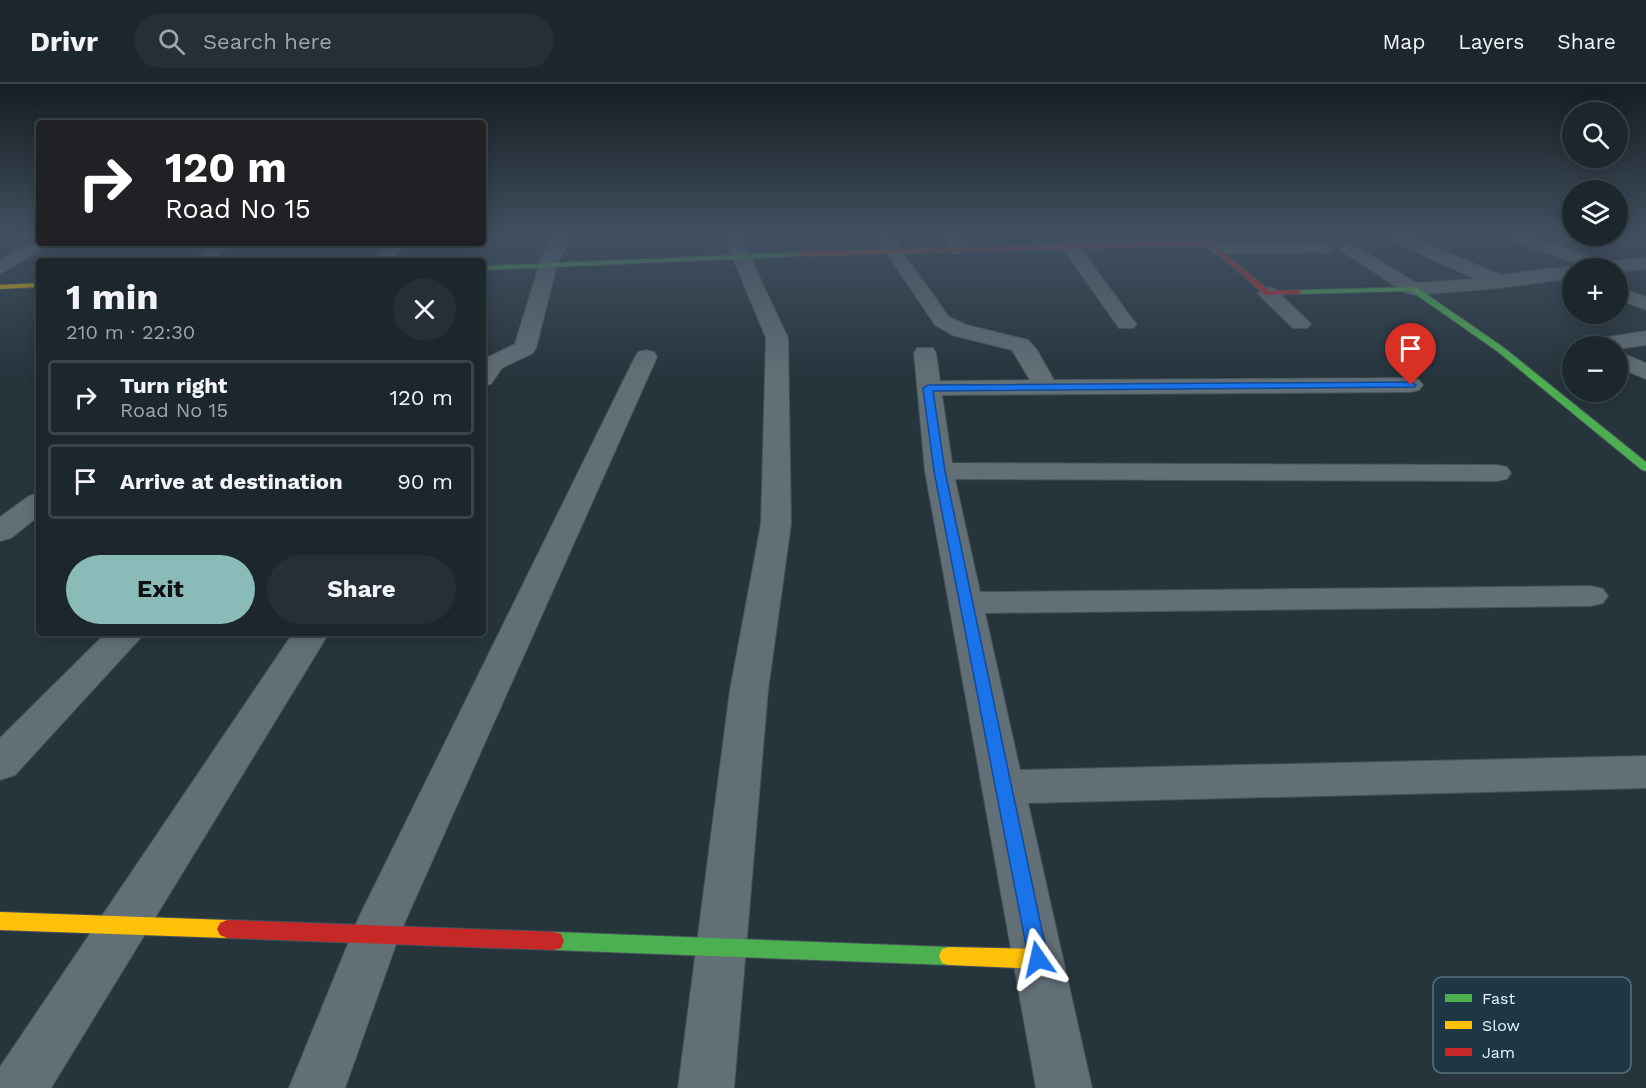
<!DOCTYPE html>
<html lang="en">
<head>
<meta charset="utf-8">
<style>
	body { margin:0; font-family:"Work Sans",sans-serif; background:#252f35; color:#f1f3f6; height:100vh; display:flex; flex-direction:column; font-size:22px; white-space:nowrap }
	* { box-sizing:border-box; margin:0 }
	p { font-size:20px; color:#a0a5aa }
	.icon { flex:none; width:33px; height:33px; fill:none; stroke:currentColor; stroke-width:2; stroke-linecap:round; stroke-linejoin:round }
	.map { position:relative; flex:1; overflow:hidden }
	.details { position:absolute; left:36px; top:174px; width:450px; height:378px; display:flex; flex-direction:column; background:#1c272d; border-radius:6px; box-shadow:0 3px 15px #0003,0 0 0 2px #3a4449 }
	.details>* { flex:none }
	.hud { position:absolute; left:36px; top:36px; width:450px; height:126px; border-radius:6px; box-shadow:0 3px 15px #0003,0 0 0 2px #3a4449; background:#202124; color:#fff; overflow:hidden }
	.controls { position:absolute; left:1562px; top:18px; display:grid; gap:12px }
	.controls a { display:grid; place-items:center; width:66px; height:66px; border-radius:50%; background:#1c272d; box-shadow:0 3px 15px #0003,0 0 0 2px #3a4449; font-size:30px }
	.pin { position:absolute; display:grid; place-items:center; width:51px; height:51px; color:#fff; margin:-62px -26px; border-radius:50% 50% 50% 0; rotate:-45deg; box-shadow:0 0 6px #0007 }
	.pin .icon { rotate:45deg }
	.me { position:absolute; width:66px; margin:-33px; rotate:349deg; stroke-linejoin:round; filter:drop-shadow(0 0 4px #0008) }
	.turn { display:flex; align-items:center; gap:21px; height:126px; padding:0 30px; font-size:27px }
	.turn .icon { width:78px; height:78px; stroke-width:2.5 }
	.turn b { display:block; font-size:42px; line-height:51px }
	.round { display:grid; place-items:center; flex:none; width:63px; height:63px; border-radius:32px; background:#252f35 }
	.summary { display:flex; align-items:center; justify-content:space-between; height:102px; padding:0 30px }
	h1 { font-size:36px; font-weight:700; line-height:45px }
	.button { display:flex; gap:12px; margin-top:auto; padding:12px 30px }
	.button a { flex:1; height:69px; border-radius:36px; background:#8bbbb9; color:#111; font-size:24px; font-weight:700; line-height:69px; text-align:center }
	.button a+a { background:#252f35; color:#f1f3f6 }
	ul { padding:0; list-style:none }
	li { display:flex; align-items:center; gap:18px; height:75px; margin:0 12px 9px; padding:0 18px; border:3px solid #3a4449; border-radius:6px }
	li div { flex:1 }
	li b { display:block; font-size:22px }
	li em { font-style:normal }
	header { display:flex; align-items:center; gap:36px; box-sizing:border-box; height:84px; padding:0 30px; background:#1c272d; border-bottom:2px solid #3a4449 }
	header strong { font-size:28px }
	nav { display:flex; gap:33px; margin-inline-start:auto; font-size:21px }
	.search { width:420px; height:54px; background:#252f35; display:flex; align-items:center; gap:15px; box-sizing:border-box; padding:0 21px; border-radius:33px; color:#a0a5aa; font-size:22px }
	.map>svg:first-child { display:block }
	.lines { fill:none; stroke-linecap:round; stroke-linejoin:round }
	.street-casing { stroke:#475259; stroke-width:2 }
	.fast-casing { stroke:#475259; stroke-width:2 }
	.slow-casing { stroke:#475259; stroke-width:2 }
	.jam-casing { stroke:#475259; stroke-width:2 }
	.street { fill:#626f76; fill-rule:evenodd }
	.fast { fill:#4caf50; fill-rule:evenodd }
	.slow { fill:#ffc107; fill-rule:evenodd }
	.jam { fill:#c62828; fill-rule:evenodd }
	.route { fill:#1a73e8; stroke:#114b97; stroke-width:1.5 }
	.key { fill:#1e3744; stroke:#5a707c; stroke-width:1.5 }
	.key-label { font-size:16px; fill:#e7f5fe }
</style>
</head>
<body>
<header>
<strong>Drivr</strong>
<div class="search"><svg class="icon" aria-label="search" viewBox="0 0 24 24"><circle cx="10" cy="10" r="6"/><path d="M15 15l6 6"/></svg>Search here</div>
<nav><a>Map</a><a>Layers</a><a>Share</a></nav>
</header>
<div class="map">
<svg width="1646" height="1004" viewBox="0 0 1646 1004">
	<rect width="100%" height="100%" fill="#26343c"/>
	<g class="lines">
		<g class="street-casing">
			<g id="street">
				<path d="M552,153h18l-13,28 -21,83 -3,5 -31,15 -11,16 -8,2v-24l3,-4 29,-14 24,-79z"/>
				<path d="M724,153h17l47,101 3,186 -23,166 -34,398h-56l52,-398 31,-166 5,-186z"/>
				<path d="M876,153h16l57,80 18,8 61,15 9,10 17,30 357,-2 8,2 4,5 -4,5 -8,2 -469,3 10,68 545,2 10,2 4,6 -4,6 -10,2 -542,-2 25,113 611,-6 12,3 5,7 -5,7 -12,3 -606,7 35,157 626,-14v32l-618,15 64,285h-56l-111,-617 -11,-118 3,-5h16l3,5 4,28 90,-1 -18,-30 -60,-15 -17,-10z"/>
				<path d="M944,153h16l8,12 -9,5 -6,-1z"/>
				<path d="M1389,153h22l90,38 71,-9 7,2h-7v10l-72,10 -87,7 -7,-2 -66,-43 3,-4h12l62,37 59,-4 -85,-38z"/>
				<path d="M1510,153h24l72,25 40,-5v12l-29,3v-4h-28l-76,-27z"/>
				<path d="M38,155l1,4h14l-53,31v-14z"/>
				<path d="M1071,158l6,1 56,77 4,4 -4,4h-14l-57,-81z"/>
				<path d="M212,159h19l-17,18h-19z"/>
				<path d="M387,159h18l-12,18h-18z"/>
				<path d="M1325,159l9,5 -3,4 -115,2 -9,-5 9,-5z"/>
				<path d="M1617,202l29,11v13l-29,-11z"/>
				<path d="M1268,203l7,2 32,31 4,4 -4,4h-14l-32,-31 -3,-4z"/>
				<path d="M1646,247v14l-29,4v-3h-32l3,-5 8,-2z"/>
				<path d="M646,266l8,2 3,5 -257,576 -55,155h-56l70,-171 276,-560 3,-5z"/>
				<path d="M1617,267l29,12v16l-29,-12z"/>
				<path d="M39,409v23l-28,22 -11,3v-24l29,-21z"/>
				<path d="M106,549h39l-130,142 -15,5v-42z"/>
				<path d="M293,549h36l-278,455h-51v-21z"/>
			</g>
		</g>
		<g class="fast-casing">
			<g id="fast">
				<path d="M804,168l1,2 -4,2 -318,14v-4z"/>
				<path d="M1416,203l87,60 143,115v9l-4,-1 -145,-119 -86,-60 -113,3 -4,-2 4,-2z"/>
				<path d="M554,848l395,15 7,2 3,7 -3,7 -7,2 -395,-15 -7,-2 -3,-7 3,-7z"/>
			</g>
		</g>
		<g class="slow-casing">
			<g id="slow">
				<path d="M39,199v4l-39,2v-4z"/>
				<path d="M0,828l227,8 7,3 3,6 -3,6 -7,3 -227,-8z"/>
				<path d="M949,863l89,2 7,3 3,7 -3,7 -7,3 -89,-4 -7,-2 -3,-7 3,-7z"/>
			</g>
		</g>
		<g class="jam-casing">
			<g id="jam">
				<path d="M1210,157l60,50 28,-1 4,2 -4,2 -33,1 -57,-50 -407,11 -4,-2 4,-2z"/>
				<path d="M227,836l327,12 7,2 3,7 -3,7 -7,2 -327,-12 -7,-3 -3,-6 3,-6z"/>
			</g>
		</g>
		<use href="#street" class="street"/>
		<use href="#fast" class="fast"/>
		<use href="#slow" class="slow"/>
		<use href="#jam" class="jam"/>
	</g>
	<linearGradient id="sky" x2="0" y2="1"><stop stop-color="#151d21"/><stop offset="0.52" stop-color="#415061"/><stop offset="1" stop-color="#415061" stop-opacity="0"/></linearGradient>
	<rect width="1646" height="293" fill="url(#sky)"/>
	<path class="route" d="M1411,298l5,3 -1,2 -482,4 12,80 103,488 -3,7 -7,3 -8,-3 -96,-495 -11,-83 5,-3z"/>
	<rect x="1433" y="893" width="198" height="96" rx="9" class="key"/>
	<rect x="1445" y="910" width="27" height="8" fill="#4caf50"/>
	<rect x="1445" y="937" width="27" height="8" fill="#ffc107"/>
	<rect x="1445" y="964" width="27" height="8" fill="#c62828"/>
	<g class="key-label">
		<text x="1482" y="920">Fast</text>
		<text x="1482" y="947">Slow</text>
		<text x="1482" y="974">Jam</text>
	</g>
</svg>
<div class="controls">
<a><svg class="icon" aria-label="search" viewBox="0 0 24 24"><circle cx="10" cy="10" r="6"/><path d="M15 15l6 6"/></svg></a>
<a><svg class="icon" aria-label="layers" viewBox="0 0 24 24"><path d="M12 4l9 5-9 5-9-5zM3 14l9 5 9-5"/></svg></a>
<a>+</a>
<a>−</a>
</div>
<div class="pin" style="left:1411px;top:301px;background:#d93025"><svg class="icon" aria-label="arrive" viewBox="0 0 24 24"><path d="M6 21V4h12l-3 4 3 4H6"/></svg></div>
<svg class="me" style="left:1038px;top:875px" viewBox="-20 -20 40 40"><path d="M0-17L14 15 0 8-14 15z" fill="#1a73e8" stroke="#fff" stroke-width="4"/></svg>
<div class="hud">
<div class="turn"><svg class="icon" aria-label="right" viewBox="0 0 24 24"><path d="M7 20v-9h11M14 6l5 5-5 5"/></svg><div><b>120 m</b>Road No 15</div></div>
</div>
<section class="details">
<div class="summary"><div><h1>1 min</h1><p>210 m · 22:30</p></div><a class="round"><svg class="icon" aria-label="close" viewBox="0 0 24 24"><path d="M6 6l12 12M18 6L6 18"/></svg></a></div>
<ul>
<li><svg class="icon" aria-label="right" viewBox="0 0 24 24"><path d="M7 20v-9h11M14 6l5 5-5 5"/></svg><div><b>Turn right</b><p>Road No 15</p></div><em>120 m</em></li>
<li><svg class="icon" aria-label="arrive" viewBox="0 0 24 24"><path d="M6 21V4h12l-3 4 3 4H6"/></svg><div><b>Arrive at destination</b></div><em>90 m</em></li>
</ul>
<div class="button"><a>Exit</a><a>Share</a></div>
</section>
</div>
</body>
</html>
